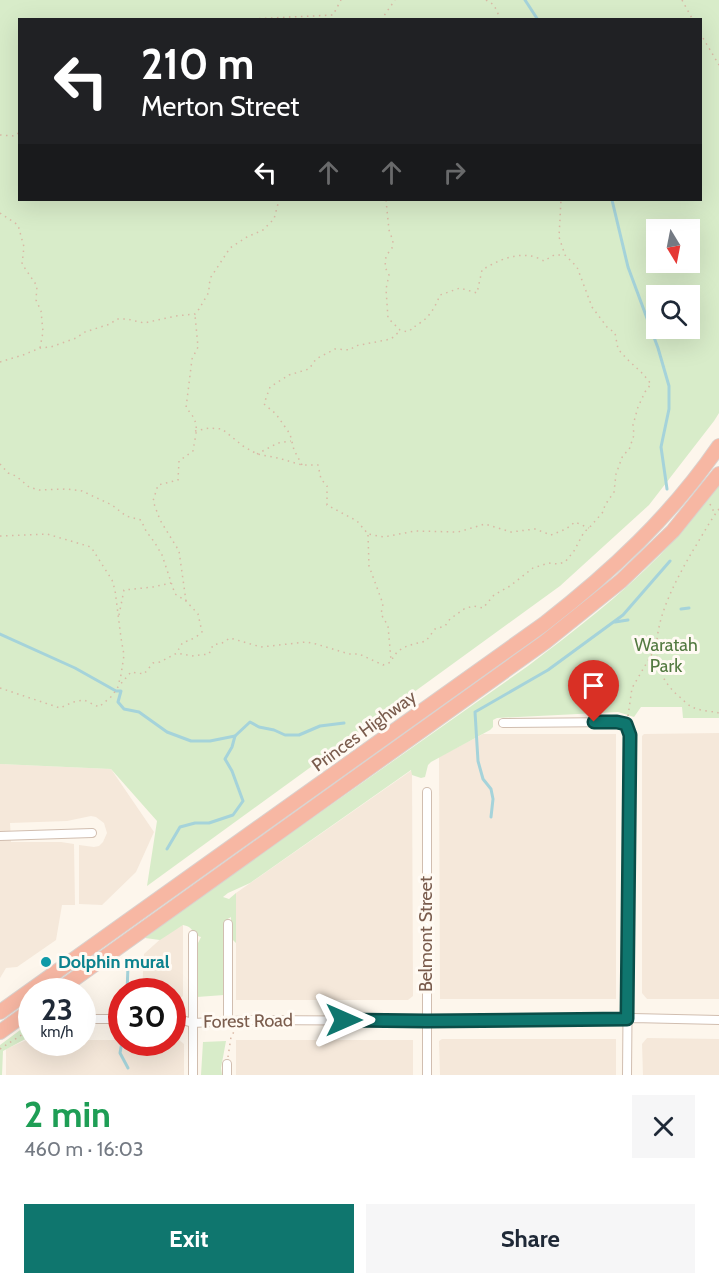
<!DOCTYPE html>
<html lang="en">
<head>
<meta charset="utf-8">
<style>
	body { margin:0; font-family:Cabin,sans-serif; background:#f6f6f7; color:#1f2937; height:100vh; display:flex; flex-direction:column; font-size:22px; white-space:nowrap }
	* { box-sizing:border-box; margin:0 }
	p { font-size:20px; color:#747a83 }
	.icon { flex:none; width:33px; height:33px; fill:none; stroke:currentColor; stroke-width:2; stroke-linecap:round; stroke-linejoin:round }
	.map { position:relative; height:1075px; overflow:hidden }
	.panel { display:flex; flex-direction:column; background:#fff; flex:1 }
	.panel>* { flex:none }
	.banner { position:absolute; left:18px; top:18px; width:684px; height:183px; border-radius:0px; box-shadow:0 6px 24px #0002; background:#202124; color:#fff; overflow:hidden }
	.needle { width:39px; rotate:170deg }
	.tools { position:absolute; left:646px; top:219px; display:grid; gap:12px }
	.tools a { display:grid; place-items:center; width:54px; height:54px; border-radius:0px; background:#fff; box-shadow:0 6px 24px #0002; font-size:30px }
	.speed { position:absolute; left:18px; top:978px; display:flex; gap:12px; font-size:30px; font-weight:700; text-align:center }
	.speed>* { display:grid; place-content:center; width:78px; height:78px; border-radius:50%; background:#fff; box-shadow:0 6px 24px #0002; line-height:1 }
	.speed small { font-size:15px; font-weight:400 }
	.speed .limit { border:9px solid #d22; background:#fff; color:#111 }
	.pin { position:absolute; display:grid; place-items:center; width:51px; height:51px; color:#fff; margin:-62px -26px; border-radius:50% 50% 50% 0; rotate:-45deg; box-shadow:0 0 6px #0007 }
	.pin .icon { rotate:45deg }
	.me { position:absolute; width:66px; margin:-33px; rotate:90deg; stroke-linejoin:round; filter:drop-shadow(0 0 4px #0008) }
	.turn { display:flex; align-items:center; gap:21px; height:126px; padding:0 24px; font-size:27px }
	.turn .icon { width:78px; height:78px; stroke-width:2.5 }
	.turn b { display:block; font-size:42px; line-height:51px }
	.lanes { display:flex; align-items:center; height:57px; padding:0 24px; background:#0003; justify-content:center; gap:30px; direction:ltr }
	.lanes .off { opacity:.35 }
	.round { display:grid; place-items:center; flex:none; width:63px; height:63px; border-radius:0px; background:#f6f6f7 }
	.head { display:flex; align-items:center; justify-content:space-between; height:102px; padding:0 24px }
	h1 { font-size:36px; font-weight:700; line-height:45px; color:#1e9e55 }
	.primary-button { display:flex; gap:12px; margin-top:auto; padding:12px 24px }
	.primary-button a { flex:1; height:69px; border-radius:0px; background:#0f766e; color:#fff; font-size:24px; font-weight:700; line-height:69px; text-align:center }
	.primary-button a+a { background:#f6f6f7; color:#1f2937 }
	.map>svg:first-child { display:block }
	.residential { fill:#f5e8da }
	.green { fill:#d8ecc9; fill-rule:evenodd }
	.lines { fill:none; stroke-linecap:round; stroke-linejoin:round }
	.stream { stroke:#a5d3da; stroke-width:3 }
	.street-casing { stroke:#d1beb0; stroke-width:10 }
	.highway-casing { stroke:#dad1cd; stroke-width:16 }
	.path { stroke:#d9b8a5; stroke-width:1.5; stroke-dasharray:1.5 4.5; stroke-linecap:butt }
	.street { stroke:#fff; stroke-width:8 }
	.highway { stroke:#f7b7a3; stroke-width:14 }
	.route-casing { stroke:#0a4d48; stroke-width:15 }
	.route { stroke:#0f766e; stroke-width:10 }
	.culture-dot { fill:#0f9aa8; stroke:#fffaf3; stroke-width:2 }
	.labels { text-anchor:middle; stroke-width:6; stroke-linejoin:round; paint-order:stroke }
	.park-label { font-size:18px; fill:#537a41; stroke:#fffaf3 }
	.street-label { font-size:18px; fill:#7a5c4d; stroke:#fffaf3 }
	.culture-label { font-size:18px; font-weight:bold; fill:#0d838f; stroke:#fffaf3; text-anchor:start }
</style>
</head>
<body>
<div class="map">
<svg width="719" height="1075" viewBox="0 0 719 1075">
	<rect width="100%" height="100%" fill="#fdf6ec"/>
	<g class="residential">
		<path d="M719,733v266h-72l-5,-6v-257l2,-2z"/>
		<path d="M483,734h133v265h-176l-1,-242z"/>
		<path d="M0,764l111,5 43,63 -18,40 -34,33 -23,-1v-59l15,2 5,-1 4,-4 4,-9 -3,-10 -8,-6 -5,-1 -24,5 -57,2 1,19h50l13,2 1,61h-13l-6,35 -39,27 -11,1 -6,10z"/>
		<path d="M412,770l1,226 -5,4h-172v-107z"/>
		<path d="M183,925v71l-5,4h-5l-1,-8h-30l2,-38 21,-19z"/>
		<path d="M31,1038l1,4h50l1,-2h38l1,2h50l1,-2h6l5,4v31h-178v-26z"/>
		<path d="M647,1038l72,1v36h-76l-1,-31z"/>
		<path d="M442,1039h174v36h-176l-1,-34z"/>
		<rect x="236" y="1040" width="177" height="35"/>
	</g>
	<g class="green">
		<path d="M0,0h719v413l-5,8 -65,84 -89,81 -413,300 10,-65 -46,-52 -111,-5zM20,20h680v180h-680zM657,230h33v32h-33zM657,296h33v32h-33z"/>
		<path d="M719,484v234h-36l-1,-11h-41l-7,10 -16,-5 -121,6 -4,2v7l-3,3 -59,32 -3,3 -3,12 -4,1 -9,-3 -1,-5 -161,113 -22,10 -5,4 6,2 7,-6v50l-5,-5v-21l-5,3 -2,4v71l-27,2 -1,-50 5,-10c-9,-3 -7,-10 -18,-12l-23,15 -15,-2 48,-36 335,-236c46,-35 92,-70 132,-111 21,-22 40,-47 59,-71z"/>
		<path d="M31,1022v14l-28,15 -1,24h-2v-30z"/>
		<path d="M226,1041l-5,27 1,7h-21l2,-33z"/>
	</g>
	<g class="lines">
		<g class="stream">
			<path d="M525,0l13,20"/>
			<path d="M612,200l16,67 30,81 11,38v23l-8,38 6,42"/>
			<path d="M681,609l8,-1"/>
			<path d="M615,622l13,-2"/>
			<path d="M0,634l75,34 41,23h5l-3,11 6,7 15,3 28,20 24,9h19l25,-5 15,-14 9,5 15,3 11,5h14l21,-9 24,-3"/>
			<path d="M491,817l2,-18 -2,-10 -8,-10 -5,-18 -3,-49 73,-42 75,-55 47,-54"/>
			<path d="M167,849l13,-22 15,-4h14l24,-8 10,-14 -11,-30 -7,-12 7,-12 3,-11"/>
			<path d="M127,992l1,-26"/>
			<path d="M122,1042l-2,11 8,15"/>
		</g>
		<g class="street-casing">
			<g id="street">
				<path d="M503,723l114,-1 9,2 4,7 -3,344"/>
				<path d="M427,792v283"/>
				<path d="M0,836l92,-3"/>
				<path d="M228,924v97"/>
				<path d="M82,1019h40"/>
				<path d="M172,1020h10l11,3 60,-3 174,1 195,-1 11,-2 86,2"/>
				<path d="M227,1064v11"/>
				<path d="M193,1075v-140"/>
			</g>
		</g>
		<g class="highway-casing">
			<g id="highway">
				<path d="M56,992l489,-350 76,-61 52,-50 46,-57"/>
				<path d="M0,1012l544,-388c67,-52 127,-108 175,-178"/>
				<path d="M0,1032l32,-23"/>
			</g>
		</g>
		<g class="path">
			<path d="M486,0l8,5 7,15"/>
			<path d="M682,0l11,20"/>
			<path d="M229,20l104,-5 8,-15"/>
			<path d="M381,20l14,-20"/>
			<path d="M700,33l19,32"/>
			<path d="M0,135l14,1 6,-4"/>
			<path d="M386,200l3,30 4,11 -1,7 -6,8 -1,11 4,8 -3,14 2,29 12,12 8,2c5,-4 7,-6 12,-9 10,-6 16,-18 20,-28l20,-7 17,5 5,-23c13,-8 31,-17 48,-14 4,0 10,3 14,5l10,-6h10"/>
			<path d="M0,213l18,12 6,22 -2,17 15,22 -1,14 5,11 2,21 -3,16"/>
			<path d="M0,362l23,-7 17,-7 11,-1 25,-9 9,-6 25,-8 7,-5h10l17,4 32,-7 19,-2 4,-5 10,-17v-7l2,-8 19,-29 17,-11 16,-7 11,-11 5,-19"/>
			<path d="M195,431l14,-3 13,1 21,17 14,8 21,4 24,7h16l3,14 6,7v19l30,16 11,13 16,3 31,-6 43,1 27,-8 26,8 24,-3 16,6 15,-6 9,-7 14,6"/>
			<path d="M257,454l21,-11 13,-2"/>
			<path d="M0,464l8,9 8,3 13,11 10,3 28,-1 15,2 30,14 14,11 15,4 5,11 9,12 7,12 13,39 11,7 12,13 4,18c-3,2 -5,5 -8,6 -11,6 -11,1 -17,15"/>
			<path d="M302,465l-8,-15 -4,-16 -14,-20 -12,-10 6,-17 19,-12 20,-6 7,-10 19,-10 15,1 5,-4 36,-7 9,-8"/>
			<path d="M710,504l5,10"/>
			<path d="M719,509c-10,13 -18,29 -27,43 -24,42 -60,108 -11,146 3,3 7,7 11,9 8,4 19,4 27,6"/>
			<path d="M368,535l1,31 14,38 -2,10 7,12 3,34"/>
			<path d="M0,536l47,-2 44,13 21,33 3,10 6,48 3,17 -3,20 -3,11"/>
			<path d="M186,601l-7,-50 -19,-31 -7,-19 5,-16 20,-5 1,-19 14,-10c3,-20 8,-28 -7,-43l6,-49 6,-12 -3,-32"/>
			<path d="M119,615l5,-25 29,-3 18,-4"/>
			<path d="M0,688l60,20 13,-6 11,-2 15,7 13,-11 6,-9 13,-15 13,2 9,-11 7,-1 17,-9 15,3 17,-2 4,-9 9,-2 8,-5 31,9 45,-5 10,2 33,10h10l24,11 8,-3c6,-16 20,-17 35,-21l9,-12 10,-3 5,-7 14,-10 9,-3 10,2 11,-13 16,-9 23,-18 16,-5 9,1 7,-2 9,-11 10,-19 5,-4 14,-16 2,-7 9,-13 2,-18 7,-19 6,-5 5,-15 -1,-10 5,-18 7,-15 6,-8 -8,-10 -17,-16 -8,-9 -3,-16 -8,-6 -15,-20 -15,-40 -12,-12 -6,-18 2,-37"/>
			<path d="M628,716l4,-28 24,-41"/>
			<path d="M0,1049l32,-21"/>
			<path d="M228,1057l3,-20 4,-7"/>
		</g>
		<use href="#street" class="street"/>
		<use href="#highway" class="highway"/>
	</g>
	<g class="lines">
		<g class="route-casing">
			<path id="route" d="M344,1020l83,1 200,-2 3,-284 -4,-11 -9,-2h-23"/>
		</g>
		<use href="#route" class="route"/>
	</g>
	<circle class="culture-dot" cx="46" cy="962" r="6"/>
	<g class="labels">
		<g class="park-label">
			<text x="666" y="651">Waratah<tspan x="666" dy="21">Park</tspan></text>
		</g>
		<g class="street-label">
			<text transform="translate(364 731) rotate(-36)" y="6">Princes Highway</text>
			<text transform="translate(426 934) rotate(-90)" y="6">Belmont Street</text>
			<text transform="translate(248 1021) rotate(-1)" y="6">Forest Road</text>
		</g>
		<g class="culture-label">
			<text x="58" y="968">Dolphin mural</text>
		</g>
	</g>
</svg>
<div class="tools">
<a><svg class="needle" viewBox="-14 -14 28 28"><path d="M0-13l5 13h-10z" fill="#e53935"/><path d="M0 13l5-13h-10z" fill="#747a83"/></svg></a>
<a><svg class="icon" aria-label="search" viewBox="0 0 24 24"><circle cx="10" cy="10" r="6"/><path d="M15 15l6 6"/></svg></a>
</div>
<div class="speed"><div>23<small>km/h</small></div><div class="limit">30</div></div>
<div class="pin" style="left:594px;top:722px;background:#d93025"><svg class="icon" aria-label="arrive" viewBox="0 0 24 24"><path d="M6 21V4h12l-3 4 3 4H6"/></svg></div>
<svg class="me" style="left:344px;top:1020px" viewBox="-20 -20 40 40"><path d="M0-17L14 15 0 8-14 15z" fill="#0f766e" stroke="#fff" stroke-width="4"/></svg>
<div class="banner">
<div class="turn"><svg class="icon" aria-label="left" viewBox="0 0 24 24"><path d="M17 20v-9H6M10 6l-5 5 5 5"/></svg><div><b>210 m</b>Merton Street</div></div>
<div class="lanes"><svg class="icon" aria-label="left" viewBox="0 0 24 24"><path d="M17 20v-9H6M10 6l-5 5 5 5"/></svg><svg class="icon off" aria-label="ahead" viewBox="0 0 24 24"><path d="M12 20V5M6 11l6-6 6 6"/></svg><svg class="icon off" aria-label="ahead" viewBox="0 0 24 24"><path d="M12 20V5M6 11l6-6 6 6"/></svg><svg class="icon off" aria-label="right" viewBox="0 0 24 24"><path d="M7 20v-9h11M14 6l5 5-5 5"/></svg></div>
</div>
</div>
<section class="panel">
<div class="head"><div><h1>2 min</h1><p>460 m · 16:03</p></div><a class="round"><svg class="icon" aria-label="close" viewBox="0 0 24 24"><path d="M6 6l12 12M18 6L6 18"/></svg></a></div>
<div class="primary-button"><a>Exit</a><a>Share</a></div>
</section>
</body>
</html>
